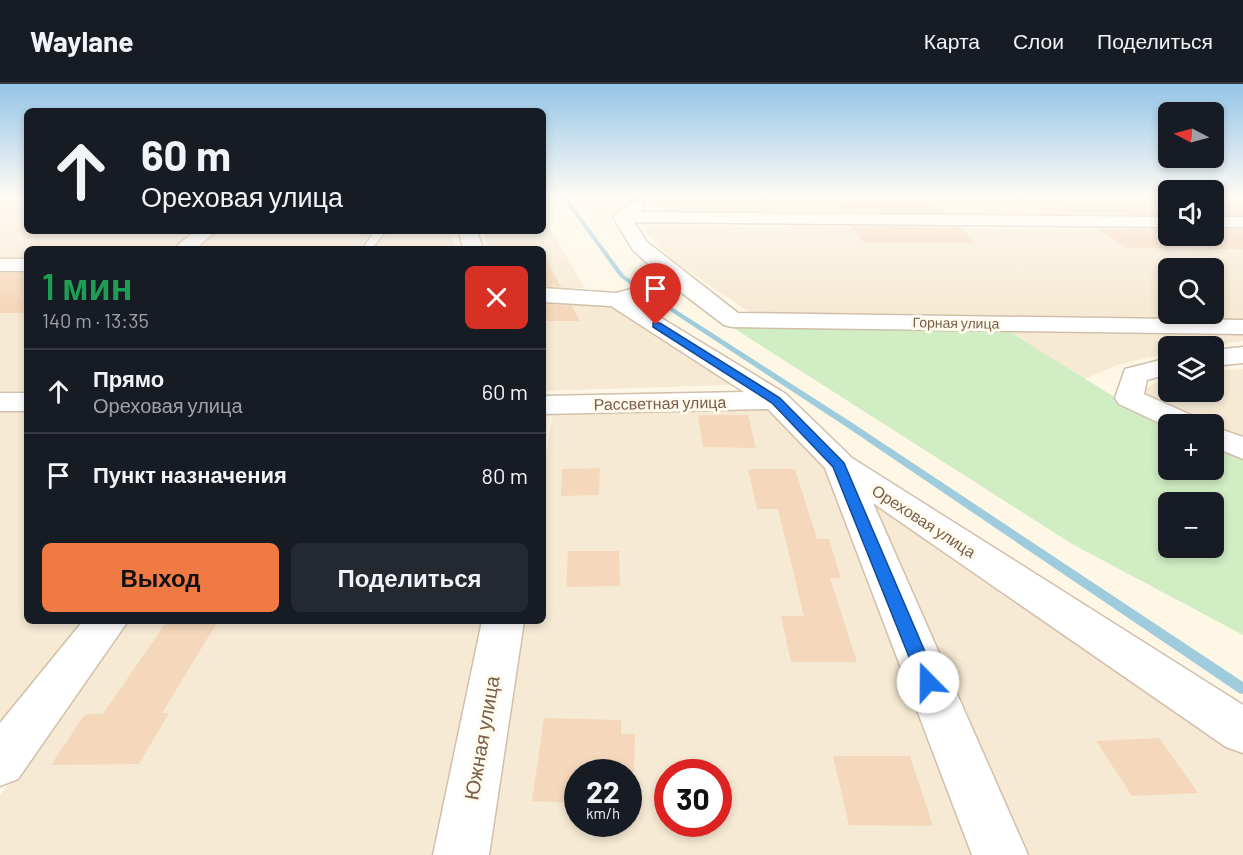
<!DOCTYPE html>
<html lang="ru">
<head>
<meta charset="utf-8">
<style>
	body { margin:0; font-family:Barlow,sans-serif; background:#242831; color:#f1f3f6; height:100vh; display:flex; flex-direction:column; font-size:22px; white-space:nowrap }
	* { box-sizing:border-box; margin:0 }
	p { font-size:20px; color:#9ea1a6 }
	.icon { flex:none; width:33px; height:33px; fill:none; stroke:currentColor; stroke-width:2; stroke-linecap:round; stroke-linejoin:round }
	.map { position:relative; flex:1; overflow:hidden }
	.side { position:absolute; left:24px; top:162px; width:522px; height:378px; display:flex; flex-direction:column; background:#171b24; border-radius:9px; box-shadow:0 3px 9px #0003 }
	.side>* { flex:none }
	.hud { position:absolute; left:24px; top:24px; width:522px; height:126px; border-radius:9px; box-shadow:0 3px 9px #0003; background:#171b24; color:#f1f3f6; overflow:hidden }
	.needle { width:39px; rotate:276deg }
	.tools { position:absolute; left:1158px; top:18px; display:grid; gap:12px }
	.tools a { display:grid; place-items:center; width:66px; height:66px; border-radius:9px; background:#171b24; box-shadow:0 3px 9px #0003; font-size:30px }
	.speed { position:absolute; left:564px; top:675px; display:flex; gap:12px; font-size:30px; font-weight:700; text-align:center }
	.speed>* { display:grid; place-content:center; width:78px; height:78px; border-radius:50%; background:#171b24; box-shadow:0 3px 9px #0003; line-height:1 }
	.speed small { font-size:15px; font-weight:400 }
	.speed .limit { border:9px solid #d22; background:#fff; color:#111 }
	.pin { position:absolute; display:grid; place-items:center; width:51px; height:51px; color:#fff; margin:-62px -26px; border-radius:50% 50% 50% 0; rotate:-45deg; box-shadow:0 0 6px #0007 }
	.pin .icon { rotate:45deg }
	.me { position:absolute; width:66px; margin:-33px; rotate:338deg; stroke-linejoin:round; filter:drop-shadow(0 0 4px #0008) }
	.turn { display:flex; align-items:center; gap:21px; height:126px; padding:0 18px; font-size:27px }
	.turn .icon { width:78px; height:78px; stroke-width:2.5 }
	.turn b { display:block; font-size:42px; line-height:51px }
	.round { display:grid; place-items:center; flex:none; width:63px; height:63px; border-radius:9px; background:#242831 }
	.summary { display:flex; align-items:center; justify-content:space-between; height:102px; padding:0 18px }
	h1 { font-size:36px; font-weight:600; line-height:45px; color:#1e9e55 }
	.button { display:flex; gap:12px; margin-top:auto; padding:12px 18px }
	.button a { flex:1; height:69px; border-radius:9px; background:#f07a43; color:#111; font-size:24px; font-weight:600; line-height:69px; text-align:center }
	.button a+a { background:#242831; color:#f1f3f6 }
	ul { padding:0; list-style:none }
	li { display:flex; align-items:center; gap:18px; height:84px; padding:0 18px; border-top:2px solid #363941 }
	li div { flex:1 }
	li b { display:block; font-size:22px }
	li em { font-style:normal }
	header { display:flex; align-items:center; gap:36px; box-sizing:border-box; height:84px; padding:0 30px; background:#171b24; border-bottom:2px solid #363941 }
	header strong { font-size:28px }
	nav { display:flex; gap:33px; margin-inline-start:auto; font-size:21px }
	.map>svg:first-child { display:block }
	.residential { fill:#f6ead4; fill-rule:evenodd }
	.green { fill:#d0edc3; fill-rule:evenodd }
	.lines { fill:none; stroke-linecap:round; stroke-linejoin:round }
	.stream { fill:#9eccdc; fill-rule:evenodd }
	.building { fill:#f5d8bc }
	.lane-casing { stroke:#d1bfaa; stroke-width:3 }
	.street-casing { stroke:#d1bfaa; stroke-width:3 }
	.lane { fill:#fff; fill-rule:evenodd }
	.street { fill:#fff; fill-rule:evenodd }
	.route { fill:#1a73e8; stroke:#114b97; stroke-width:1.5 }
	.labels { text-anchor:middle; stroke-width:6; stroke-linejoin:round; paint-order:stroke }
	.far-street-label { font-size:14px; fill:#7a5f48; stroke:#fffaee }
	.street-label { font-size:16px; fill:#7a5f48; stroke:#fffaee }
	.near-street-label { font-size:20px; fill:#7a5f48; stroke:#fffaee }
</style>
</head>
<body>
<header>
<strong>Waylane</strong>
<nav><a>Карта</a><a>Слои</a><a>Поделиться</a></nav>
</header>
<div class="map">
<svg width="1243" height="771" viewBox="0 0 1243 771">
	<rect width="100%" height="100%" fill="#fef7e6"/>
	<g class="residential">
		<path d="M15,113h12v34h169l-25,18h-144v13l-27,-1v-59z"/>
		<path d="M615,113h553v21l-532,-5 -11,-2z"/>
		<path d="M543,133l42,71h-42v-39h-54l-6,-18h60z"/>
		<path d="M651,142l517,4v6h46v-5h29v90l-482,-5 -10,-3 -79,-53 -28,-30zM1168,184h46v46h-46z"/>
		<path d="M218,147h154l-14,18h-164z"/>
		<path d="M385,150h66l4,15h-80z"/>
		<rect x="0" y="187" width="27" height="120"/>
		<path d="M543,218l67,1 106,67 14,15 -187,6z"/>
		<path d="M1005,245l238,3v9l-32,5h-43v7l-50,12 -33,14z"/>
		<path d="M1243,285v74l-29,-13v-6h-13l-66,-29 22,-13 11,-2v12h46v-21z"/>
		<path d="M761,322l63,51 156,398h-495l39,-234h19v-148l11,-66zM578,688h50v52h-50zM668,688h50v52h-50z"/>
		<path d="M0,328h27v209h64l-91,115z"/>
		<path d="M863,411l380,253v107h-220z"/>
		<path d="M126,537h364l-45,234h-445v-59z"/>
	</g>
	<path class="green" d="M732,243l273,2 111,69 53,26 -1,46h46v-24l29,15v174l-171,-91zM1168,418h46v46h-46z"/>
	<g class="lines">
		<g class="stream">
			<path d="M562,113h4l58,78 14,10v2h-4l-14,-10z"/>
			<path d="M652,213h4l195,125 392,260v12l-4,-1 -394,-267 -193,-127z"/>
		</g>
	</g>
	<g class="building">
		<path d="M831,115h100l13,14 -103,-1z"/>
		<path d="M1056,117l112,1v13l-93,-1z"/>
		<rect x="1214" y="120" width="29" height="11"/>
		<path d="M851,142l109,1 16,16h-112z"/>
		<path d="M1097,145h71v7h46v-7h29v20l-116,-1z"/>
		<path d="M543,170l18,33 -18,-1z"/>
		<rect x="0" y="189" width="27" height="40"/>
		<path d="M543,220l29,2 8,15h-37z"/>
		<path d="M698,331h50l8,33 -53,-1z"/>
		<path d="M600,384l-1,27 -38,1 1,-27z"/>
		<path d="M748,385h47l22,70h12l12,39h-11l27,84h-66l-10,-46h23l-26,-107h-21z"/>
		<path d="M568,467h51l1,35 -54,1z"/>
		<path d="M167,537h51l-56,92h7l-30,51 -88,1 32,-48 6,-3h14z"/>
		<path d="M544,634l77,2v14h14l-1,38h-56v31l-46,-2z"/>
		<path d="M1159,654l39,55 -66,3 -36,-55z"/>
		<path d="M833,672h77l23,70 -84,-1z"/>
	</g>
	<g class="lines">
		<g class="lane-casing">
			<g id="lane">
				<path d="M639,113h8l-9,13h-6l-2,-2z"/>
				<path d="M375,147h10l-13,18h-10z"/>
			</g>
		</g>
		<g class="street-casing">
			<g id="street">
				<path d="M635,119l6,1 2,4 -2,4 527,5v10l-534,-5 13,20 91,71 505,7v14l-511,-7 -8,-2 -46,-35 -43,12 151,92 66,64 391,247v48l-17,-6 -353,-244 155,352h-56l-147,-387 -57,-59 -225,5v-18l201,-4 -133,-86 -68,-4v-14l73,5 50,-13 -33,-30 -20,-33 16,-13z"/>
				<rect x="1214" y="133" width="29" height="10"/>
				<path d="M195,147h21l-21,18h-22z"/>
				<path d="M459,147h18l6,18h-20z"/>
				<rect x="0" y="175" width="27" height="12"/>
				<path d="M1243,263v16l-29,3v-16z"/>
				<path d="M1168,274v16l-21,6 -3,14 54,24 4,6h-34v3l-49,-23 -4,-6 10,-29z"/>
				<rect x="0" y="309" width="27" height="18"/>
				<path d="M1214,343l29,10v22l-29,-12z"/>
				<path d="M83,537h45l-110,158 -18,7v-63z"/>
				<path d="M482,537h42l-35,234h-56z"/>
			</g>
		</g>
		<use href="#lane" class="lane"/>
		<use href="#street" class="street"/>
	</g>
	<linearGradient id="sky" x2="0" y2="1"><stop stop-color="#95c5e8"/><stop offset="0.51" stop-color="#fffbf4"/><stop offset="1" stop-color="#fffbf4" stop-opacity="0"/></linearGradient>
	<rect width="1243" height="221" fill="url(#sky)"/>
	<path class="route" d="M653,239h7l120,75 64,65 94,219 -3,6 -7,2 -6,-2 -3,-6 -86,-215 -61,-64 -119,-76z"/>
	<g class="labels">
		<g class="far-street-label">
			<text transform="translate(956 239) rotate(1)" y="5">Горная улица</text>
		</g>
		<g class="street-label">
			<text transform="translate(660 319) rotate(-1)" y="6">Рассветная улица</text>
			<text transform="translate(924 437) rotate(33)" y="6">Ореховая улица</text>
		</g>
		<g class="near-street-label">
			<text transform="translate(482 654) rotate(-80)" y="7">Южная улица</text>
		</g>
	</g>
</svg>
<div class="tools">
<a><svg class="needle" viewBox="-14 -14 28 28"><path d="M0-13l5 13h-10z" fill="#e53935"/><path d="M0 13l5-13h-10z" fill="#9ea1a6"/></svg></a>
<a><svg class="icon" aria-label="sound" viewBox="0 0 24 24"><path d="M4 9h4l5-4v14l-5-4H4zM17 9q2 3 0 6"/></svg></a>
<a><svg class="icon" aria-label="search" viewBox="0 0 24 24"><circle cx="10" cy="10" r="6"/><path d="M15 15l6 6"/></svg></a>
<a><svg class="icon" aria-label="layers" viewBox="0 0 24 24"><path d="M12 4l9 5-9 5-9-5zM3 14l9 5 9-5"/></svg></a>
<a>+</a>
<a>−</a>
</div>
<div class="speed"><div>22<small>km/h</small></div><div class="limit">30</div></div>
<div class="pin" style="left:656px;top:241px;background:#d93025"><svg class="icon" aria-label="arrive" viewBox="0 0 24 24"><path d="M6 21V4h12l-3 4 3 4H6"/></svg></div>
<svg class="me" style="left:928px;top:598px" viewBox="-20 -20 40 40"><circle r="19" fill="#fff"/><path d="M0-13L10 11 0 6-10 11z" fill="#1a73e8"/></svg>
<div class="hud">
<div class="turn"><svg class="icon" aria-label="ahead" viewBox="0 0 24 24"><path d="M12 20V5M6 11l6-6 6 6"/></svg><div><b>60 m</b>Ореховая улица</div></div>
</div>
<section class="side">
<div class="summary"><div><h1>1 мин</h1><p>140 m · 13:35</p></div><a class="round" style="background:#d93025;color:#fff"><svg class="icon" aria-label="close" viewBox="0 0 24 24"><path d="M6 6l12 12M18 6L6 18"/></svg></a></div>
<ul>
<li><svg class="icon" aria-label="ahead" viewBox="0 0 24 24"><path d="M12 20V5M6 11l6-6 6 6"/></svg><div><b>Прямо</b><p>Ореховая улица</p></div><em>60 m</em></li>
<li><svg class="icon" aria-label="arrive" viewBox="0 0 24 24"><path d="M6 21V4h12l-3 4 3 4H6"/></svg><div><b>Пункт назначения</b></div><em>80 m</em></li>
</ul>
<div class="button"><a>Выход</a><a>Поделиться</a></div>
</section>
</div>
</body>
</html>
